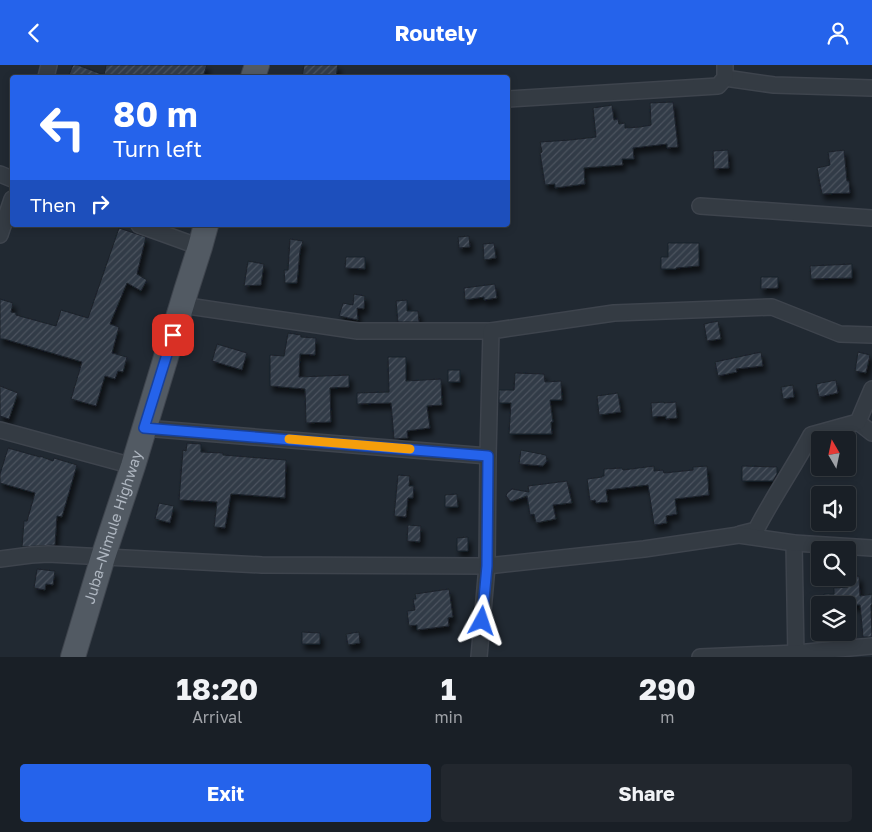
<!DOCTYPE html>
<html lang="en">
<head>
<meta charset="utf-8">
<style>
	body { margin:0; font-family:"Golos Text",sans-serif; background:#22272e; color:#f1f3f6; height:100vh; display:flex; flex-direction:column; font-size:19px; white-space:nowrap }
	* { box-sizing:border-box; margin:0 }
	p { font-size:16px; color:#9fa2a7 }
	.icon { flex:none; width:28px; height:28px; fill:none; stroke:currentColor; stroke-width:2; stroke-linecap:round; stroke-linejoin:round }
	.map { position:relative; height:592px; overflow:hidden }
	.side { display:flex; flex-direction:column; background:#191f26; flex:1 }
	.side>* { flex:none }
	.banner { position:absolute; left:10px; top:10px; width:500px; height:152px; border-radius:5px; box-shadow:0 2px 8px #0003,0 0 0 1px #373d43; background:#2563eb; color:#fff; overflow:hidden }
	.needle { width:32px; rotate:351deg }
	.fabs { position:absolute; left:811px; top:366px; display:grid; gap:10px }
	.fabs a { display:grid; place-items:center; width:45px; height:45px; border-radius:5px; background:#191f26; box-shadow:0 2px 8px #0003,0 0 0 1px #373d43; font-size:25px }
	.pin { position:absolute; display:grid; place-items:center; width:42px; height:42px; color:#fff; margin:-21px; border-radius:10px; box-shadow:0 2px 8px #0006 }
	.me { position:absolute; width:55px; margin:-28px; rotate:5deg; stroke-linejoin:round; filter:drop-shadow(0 0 4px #0008) }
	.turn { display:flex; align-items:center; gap:18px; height:105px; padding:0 20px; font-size:22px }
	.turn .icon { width:65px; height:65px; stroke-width:2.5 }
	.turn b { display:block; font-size:35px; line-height:42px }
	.then { display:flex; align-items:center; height:48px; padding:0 20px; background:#0003; gap:10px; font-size:19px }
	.eta { display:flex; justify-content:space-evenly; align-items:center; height:85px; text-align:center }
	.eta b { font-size:30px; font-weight:700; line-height:35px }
	.cta { display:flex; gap:10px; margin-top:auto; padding:10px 20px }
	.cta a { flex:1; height:58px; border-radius:5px; background:#2563eb; color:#fff; font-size:20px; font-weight:700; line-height:58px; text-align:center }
	.cta a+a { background:#22272e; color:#f1f3f6 }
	header { display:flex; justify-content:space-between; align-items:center; height:65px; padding:0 20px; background:#2563eb; color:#fff; font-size:22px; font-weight:700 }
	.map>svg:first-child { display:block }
	.building { fill:url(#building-hatch); stroke:#1c222a; filter:url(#shadow) }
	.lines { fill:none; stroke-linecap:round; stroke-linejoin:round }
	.minor-casing { stroke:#3e444d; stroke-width:18 }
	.primary-casing { stroke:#3e444d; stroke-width:26 }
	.minor { stroke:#343b43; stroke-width:15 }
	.primary { stroke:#525a63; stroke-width:24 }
	.route-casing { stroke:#184099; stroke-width:12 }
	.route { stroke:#2563eb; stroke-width:9 }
	.slow { stroke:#f59e0b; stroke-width:9 }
	.labels { text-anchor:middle; stroke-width:5; stroke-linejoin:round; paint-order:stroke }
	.street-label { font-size:15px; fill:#aeb6c0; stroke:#1a2028 }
</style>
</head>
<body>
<header><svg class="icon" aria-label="back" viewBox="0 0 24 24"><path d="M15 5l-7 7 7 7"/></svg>Routely<svg class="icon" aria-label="person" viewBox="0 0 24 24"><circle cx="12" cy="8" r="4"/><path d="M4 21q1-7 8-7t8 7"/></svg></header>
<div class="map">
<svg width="872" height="592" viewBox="0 0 872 592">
	<defs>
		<pattern id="building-hatch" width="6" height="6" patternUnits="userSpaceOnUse" patternTransform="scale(1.25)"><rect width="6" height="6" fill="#313a46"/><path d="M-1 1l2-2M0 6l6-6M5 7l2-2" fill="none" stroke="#4c545f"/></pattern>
		<filter id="shadow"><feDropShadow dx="3" dy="5.5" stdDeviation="2.5" flood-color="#0009"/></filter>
	</defs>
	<rect width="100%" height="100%" fill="#212932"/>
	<g class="building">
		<path d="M73,0h5l26,10 2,-10h101l-4,12h-135z"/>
		<path d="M304,0h34l-2,12h-34z"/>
		<path d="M673,37l5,45 -11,1v-4l-34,4 1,11h-12l1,6 -39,3 1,16 -30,4v-4l-10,1 -5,-32 2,-1 -2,-10 30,-2 26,-3 -3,-29 19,-3 2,15 4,-1 1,5 6,-1v5l15,-1 11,-2 -1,-22z"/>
		<path d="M728,85l1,18 -15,1 -1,-18z"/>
		<path d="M844,85l3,31h2l1,12 -28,1 -5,-26 13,-3 -2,-13z"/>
		<path d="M119,163l27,9 -9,37 10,6 -6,11 -14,-8 -17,41 9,3 -7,26 15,4 -4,15 -5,-1 -3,8 -10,-3 -9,30 -25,-7 11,-37 -78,-23h-4v-40l13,4 -2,9 5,1v2l40,11 5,-16 27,8z"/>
		<path d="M469,171l1,11 -11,1 -1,-11z"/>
		<path d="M290,174l13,2 -3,10 -3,32h-12l-1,-13h4z"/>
		<path d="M494,178l2,15 -12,2 -1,-16z"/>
		<path d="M668,178h31v23l-23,2v1h-15v-12h7z"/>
		<path d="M346,192h19v12l-20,-1z"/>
		<path d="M248,196l16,3 -3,21 -17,1z"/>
		<path d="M852,199v14l-41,1 -1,-13z"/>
		<path d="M761,212h17v11l-17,1z"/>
		<path d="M495,219l2,14 -13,2v-3l-19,3 -1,-12z"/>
		<path d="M354,229l11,2 -1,13 -7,-1 1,12 -19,-4 4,-13 10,2z"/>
		<path d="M407,235v11h11l1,11h-21l-2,-21z"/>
		<path d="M718,256l3,18 -14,2 -3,-17z"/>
		<path d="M288,268l13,2v2l15,1 -1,17 -15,-1 -1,23 50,-2v12l-19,1 1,34 -25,1 -1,-34 -35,-3v-31l14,1z"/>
		<path d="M217,279l30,9 -5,17 -30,-9z"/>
		<path d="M761,287l2,14 -27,3 1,3 -19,4 -3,-14z"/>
		<path d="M858,287l12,3 -4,18 -11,-2z"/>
		<path d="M388,292h18v24l35,-2 1,26 -15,1 3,22 -23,3 1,7 -14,1 -3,-36 -34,1v-11l32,-1z"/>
		<rect x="448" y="305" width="12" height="12"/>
		<path d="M515,308l29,1 1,8 16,-1 1,19h-12l3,22h-2l1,12h-43l2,-31h-12v-13h15z"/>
		<path d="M836,315l2,13 -19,4 -3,-13z"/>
		<path d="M793,320l1,12 -11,2 -2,-12z"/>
		<path d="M0,321l18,7 -9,26 -9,-3z"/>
		<path d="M618,328l3,19 -22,3 -2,-19z"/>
		<path d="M664,337v1l12,-1 1,16 -11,1v-3l-14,1 -1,-14z"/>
		<path d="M187,378l14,1v8l22,1v2l63,5 -1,38 -54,-4 -6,34 -11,-1 3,-25 -38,-2 4,-50 3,1z"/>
		<path d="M8,383l32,9v-1l13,5 1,-3 23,7 -15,52 -5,-1 -2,29 -33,2 2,-26h3l8,-28 -35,-10v-9z"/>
		<path d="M521,385l25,5 1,6 -4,5 -24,-2z"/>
		<path d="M654,401v5l9,-1 1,3 29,-3v-3l14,-1 2,29 -34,4 2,15 -11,2 1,7 -13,2 -6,-40 -42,5 2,12 -12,1 -1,-3 -5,1 -3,-22 15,-2v-1h2v-7l18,-1 1,2z"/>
		<path d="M742,401l35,1v7l-4,7h-31z"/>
		<path d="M398,410l12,1 -1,10h5l-1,12h-5l-2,19 -12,-1z"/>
		<path d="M567,416l5,22 -19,2 3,14 -20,4 -2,-9 -4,1 -3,-19 -14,5h-3l-4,-5 1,-3 5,-4 17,3 -1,-6z"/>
		<path d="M457,429l1,13h-13v-12z"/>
		<path d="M159,438l15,3 -4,17 -15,-4z"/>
		<path d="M408,460l13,1 -1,16 -13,-1z"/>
		<path d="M468,472v14h-11v-13z"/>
		<path d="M37,504l18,2 -2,14 -7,-1 -1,6 -11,-2z"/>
		<path d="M859,511l1,20 12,-2v11h-1l1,32h-9l-3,-32h-36v-11h10v-6l14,-1v-10z"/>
		<path d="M449,524l4,28 -5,1 1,8 -32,4v-5l-8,1 -2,-15 8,-1 -2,-11h3l-1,-5z"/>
		<path d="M302,567l18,1v11h-18z"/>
		<path d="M359,567l1,11 -12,2 -2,-11z"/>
	</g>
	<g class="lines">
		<g class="minor-casing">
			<g id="minor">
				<path d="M46,12l3,-12"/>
				<path d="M725,13l49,7 98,3"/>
				<path d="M508,34l210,-13 7,-8v-13"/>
				<path d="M0,109l12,5"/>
				<path d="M700,141l172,12"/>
				<path d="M139,160l61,22"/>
				<path d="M0,170l12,-36"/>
				<path d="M181,240l177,26h133"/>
				<path d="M858,357l14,11"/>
				<path d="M144,363l344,28"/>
				<path d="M0,365l133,36"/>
				<path d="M740,469l16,-4c17,-33 38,-63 55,-95l47,-13 14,-33"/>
				<path d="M794,478l2,114"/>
				<path d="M0,494l31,-4 17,-1 214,11 225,1 157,-17 95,-14 55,8 78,5"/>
				<path d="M479,592l8,-91 1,-110 3,-125 123,-18 158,-6 68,27 32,1"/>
				<path d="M700,592l96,-4 76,-7"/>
			</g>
		</g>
		<g class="primary-casing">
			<g id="primary">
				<path d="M253,12l4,-12"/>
				<path id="s1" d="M73,592l30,-100 30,-91 53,-175 14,-44 6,-22"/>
			</g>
		</g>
		<use href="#minor" class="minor"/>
		<use href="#primary" class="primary"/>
	</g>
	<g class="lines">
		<g class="route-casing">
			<path id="route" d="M173,270l-29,93 344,28 -1,110 -5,55"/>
		</g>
		<use href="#route" class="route"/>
		<path class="slow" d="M289,374l121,10"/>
	</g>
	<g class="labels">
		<g class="street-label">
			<text dy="5" stroke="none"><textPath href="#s1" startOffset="136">Juba–Nimule Highway</textPath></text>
		</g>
	</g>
</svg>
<div class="fabs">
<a><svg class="needle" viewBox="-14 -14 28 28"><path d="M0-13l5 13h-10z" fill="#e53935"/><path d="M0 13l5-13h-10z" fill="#9fa2a7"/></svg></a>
<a><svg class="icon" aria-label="sound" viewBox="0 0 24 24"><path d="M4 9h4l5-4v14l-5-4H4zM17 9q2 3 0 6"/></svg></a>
<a><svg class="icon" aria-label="search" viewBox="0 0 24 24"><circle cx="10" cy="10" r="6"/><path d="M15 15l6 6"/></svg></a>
<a><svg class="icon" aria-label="layers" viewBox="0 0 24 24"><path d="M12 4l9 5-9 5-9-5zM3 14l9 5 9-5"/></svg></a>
</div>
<div class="pin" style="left:173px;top:270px;background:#d93025"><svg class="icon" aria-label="arrive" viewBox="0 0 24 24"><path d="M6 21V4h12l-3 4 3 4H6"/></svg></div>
<svg class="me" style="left:482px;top:556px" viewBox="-20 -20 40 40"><path d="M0-17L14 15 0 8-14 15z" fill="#2563eb" stroke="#fff" stroke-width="4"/></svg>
<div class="banner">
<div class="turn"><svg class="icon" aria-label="left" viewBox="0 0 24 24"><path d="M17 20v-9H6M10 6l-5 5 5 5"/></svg><div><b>80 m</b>Turn left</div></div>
<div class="then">Then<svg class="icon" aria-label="right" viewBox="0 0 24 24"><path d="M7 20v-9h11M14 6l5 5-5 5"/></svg></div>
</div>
</div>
<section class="side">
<div class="eta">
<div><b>18:20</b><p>Arrival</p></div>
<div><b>1</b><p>min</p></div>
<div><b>290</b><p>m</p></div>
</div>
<div class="cta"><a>Exit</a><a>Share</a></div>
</section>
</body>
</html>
